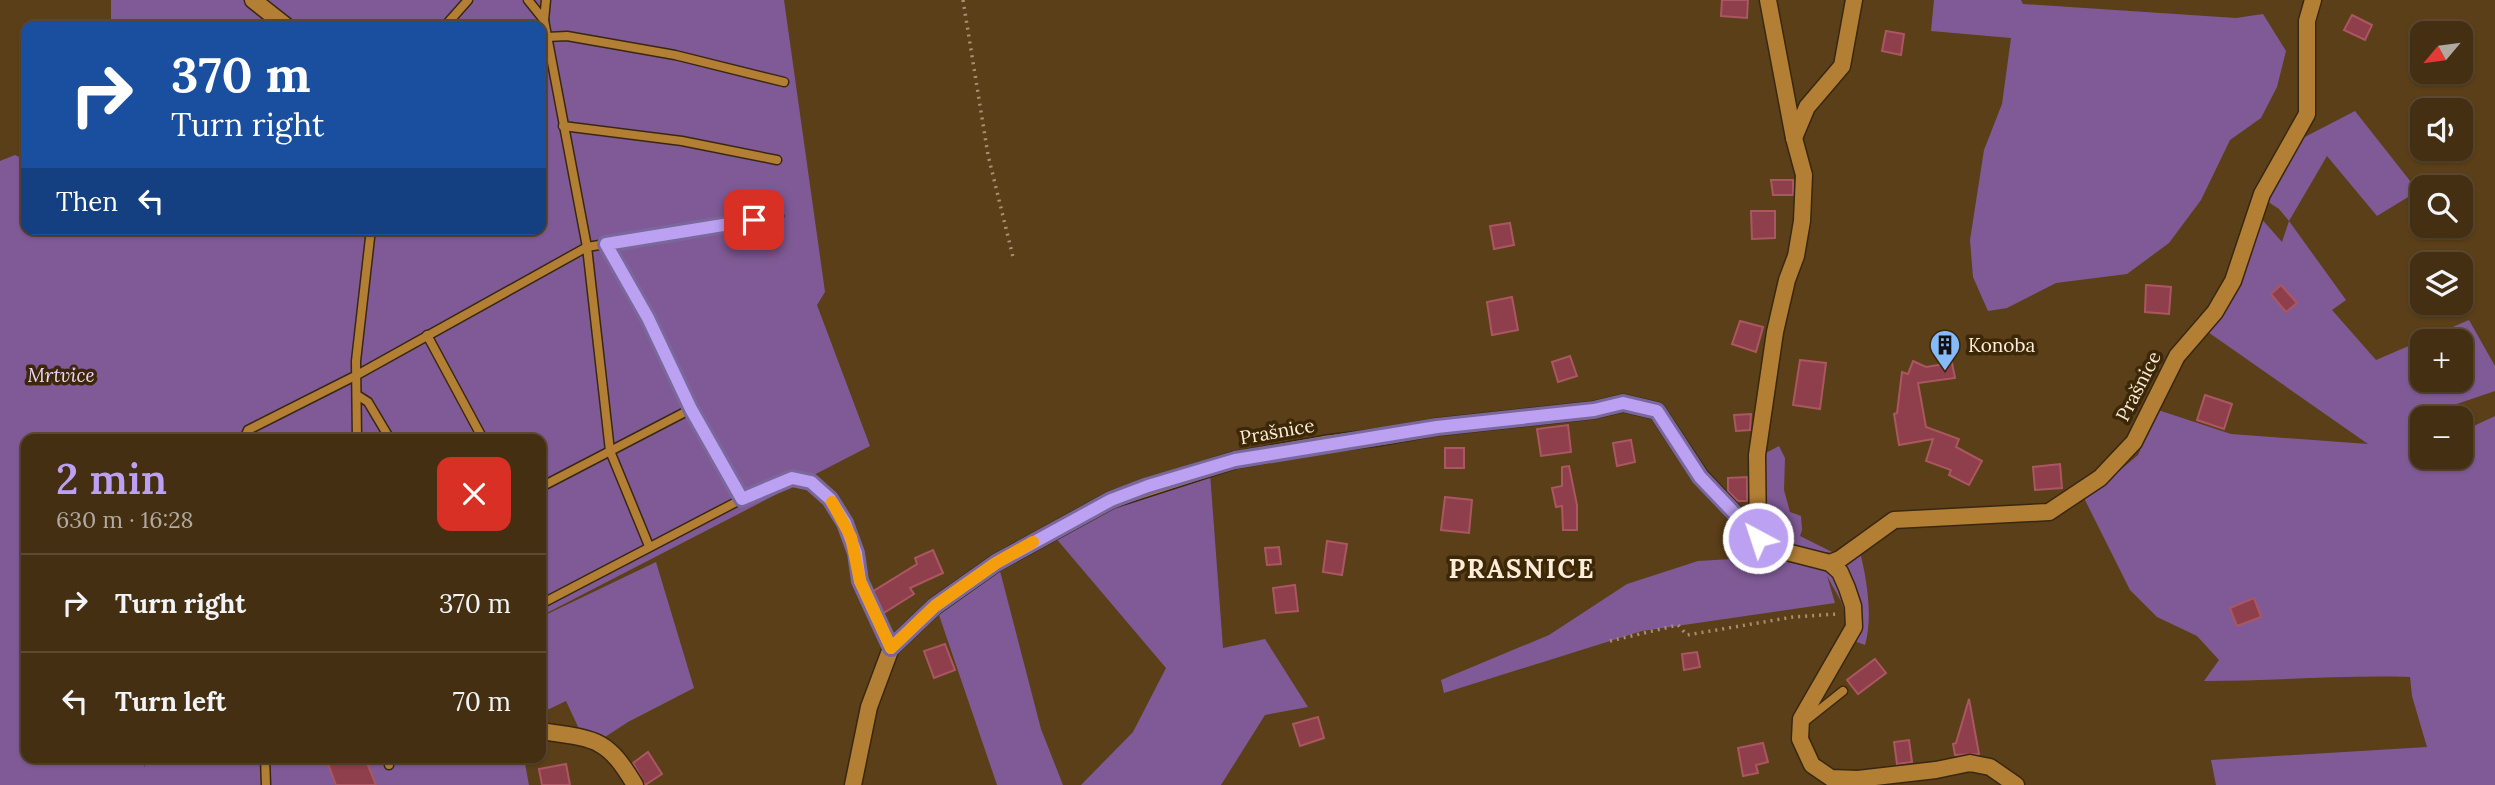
<!DOCTYPE html>
<html lang="en">
<head>
<meta charset="utf-8">
<style>
	body { margin:0; font-family:Lora,serif; background:#4e3b20; color:#f1f3f6; height:100vh; display:flex; flex-direction:column; font-size:26px; white-space:nowrap }
	* { box-sizing:border-box; margin:0 }
	p { font-size:23px; color:#afa99f }
	.icon { flex:none; width:38px; height:38px; fill:none; stroke:currentColor; stroke-width:2; stroke-linecap:round; stroke-linejoin:round }
	.map { position:relative; flex:1; overflow:hidden }
	.side { position:absolute; left:21px; top:434px; width:525px; height:329px; display:flex; flex-direction:column; background:#442f12; border-radius:14px; box-shadow:0 2px 5px #0004,0 0 0 2px #5c4a32 }
	.side>* { flex:none }
	.guide { position:absolute; left:21px; top:21px; width:525px; height:214px; border-radius:14px; box-shadow:0 2px 5px #0004,0 0 0 2px #5c4a32; background:#1a4fa0; color:#fff; overflow:hidden }
	.needle { width:46px; rotate:241deg }
	.tools { position:absolute; left:2410px; top:21px; display:grid; gap:14px }
	.tools a { display:grid; place-items:center; width:63px; height:63px; border-radius:14px; background:#442f12; box-shadow:0 2px 5px #0004,0 0 0 2px #5c4a32; font-size:35px }
	.pin { position:absolute; display:grid; place-items:center; width:60px; height:60px; color:#fff; margin:-30px; border-radius:14px; box-shadow:0 4px 10px #0006 }
	.me { position:absolute; width:77px; margin:-38px; rotate:320deg; stroke-linejoin:round; filter:drop-shadow(0 0 5px #0008) }
	.turn { display:flex; align-items:center; gap:24px; height:147px; padding:0 35px; font-size:32px }
	.turn .icon { width:91px; height:91px; stroke-width:2.5 }
	.turn b { display:block; font-size:49px; line-height:60px }
	.then { display:flex; align-items:center; height:66px; padding:0 35px; background:#0003; gap:14px; font-size:26px }
	.round { display:grid; place-items:center; flex:none; width:74px; height:74px; border-radius:14px; background:#4e3b20 }
	.head { display:flex; align-items:center; justify-content:space-between; height:119px; padding:0 35px }
	h1 { font-size:42px; font-weight:600; line-height:52px; color:#bca0f2 }
	ul { padding:0; list-style:none }
	li { display:flex; align-items:center; gap:21px; height:98px; padding:0 35px; border-top:2px solid #5c4a32 }
	li div { flex:1 }
	li b { display:block; font-size:26px }
	li em { font-style:normal }
	.map>svg:first-child { display:block }
	.green { fill:#805a96; fill-rule:evenodd }
	.building { fill:#8f3e4b; stroke:#aa5762; stroke-width:2 }
	.lines { fill:none; stroke-linecap:round; stroke-linejoin:round }
	.lane-casing { stroke:#392811; stroke-width:11 }
	.street-casing { stroke:#392811; stroke-width:19 }
	.path { stroke:#a79072; stroke-width:3.5; stroke-dasharray:2 5; stroke-linecap:butt }
	.lane { stroke:#b37f35; stroke-width:8 }
	.street { stroke:#b37f35; stroke-width:16 }
	.route-casing { stroke:#7a689d; stroke-width:18 }
	.route { stroke:#bca0f2; stroke-width:12 }
	.slow { stroke:#f59e0b; stroke-width:12 }
	.labels { text-anchor:middle; stroke-width:7; stroke-linejoin:round; paint-order:stroke }
	.poi-label { font-size:19px; fill:#fdecd8; stroke:#3c2707; text-anchor:start }
	.park-label { font-size:19px; font-style:italic; fill:#edd7fb; stroke:#3c2707 }
	.street-label { font-size:19px; fill:#fdecd8; stroke:#3c2707 }
	.district-label { font-size:26px; font-weight:bold; letter-spacing:2px; fill:#fdecd8; stroke:#3c2707 }
</style>
</head>
<body>
<div class="map">
<svg width="2495" height="785" viewBox="0 0 2495 785">
	<rect width="100%" height="100%" fill="#5b3f18"/>
	<g class="green">
		<path d="M111,0h673l41,292 -8,13 53,141 -329,170v-177h-515v319h118v10l2,-10h378l5,27h-529v-624l15,-6 11,5v69h515v-203h-430z"/>
		<path d="M1934,0h87l2,4 213,14 27,-4 23,37 -9,36 -16,31 -31,22 -29,60 -32,43 -42,31 -71,9 -49,25 -19,3 -15,-34 -3,-37 14,-90 18,-46 9,-66 -80,-7z"/>
		<path d="M2355,111l63,80 -41,25 -50,-60 -38,65 57,79 -14,10 44,50 93,-40 26,46v25l-47,16 -8,11h-18v39h38l1,-25 34,-16v369h-279l-5,-25 216,-13 -15,-51 -2,-19c-69,-2 -137,4 -206,4l15,-21 -22,-24 -40,-19 -27,-27 -48,-96 31,-18 25,-21 20,-45 73,24 137,10 -163,-114 54,-114 23,26 7,-21 -10,-12 -12,-8 32,-61zM2422,341h38v39h-38z"/>
		<path d="M1779,446l6,12 -1,32 6,22 11,4 1,14 -2,6 34,17 -59,-5 -16,-39 3,-54z"/>
		<path d="M1210,473l13,175 42,-9 43,68 -43,8 -44,70h-140l52,-53 33,-64 -112,-132 61,-32z"/>
		<path d="M1860,552c7,28 13,66 5,93l-24,-9 8,-11 -8,-24 -14,-25 8,27 -193,28 -198,62 -3,-13 108,-45 78,-51 71,-23 68,-4 57,13z"/>
		<path d="M656,562l38,126 -66,34 -40,26 -22,-47 -25,12v-96z"/>
		<path d="M1000,571l41,158 22,56h-66l-58,-170z"/>
	</g>
	<g class="building">
		<path d="M1722,0h26l-1,18 -26,-2z"/>
		<path d="M2352,15l20,10 -7,15 -21,-10z"/>
		<path d="M1886,31l18,3 -3,21 -19,-4z"/>
		<path d="M1771,180h22v15h-20z"/>
		<path d="M1751,211h24v27l-23,1z"/>
		<path d="M1510,223l4,22 -20,4 -4,-23z"/>
		<path d="M2146,285l25,2 -2,27 -24,-2z"/>
		<path d="M2281,285l16,18 -11,9 -15,-18z"/>
		<path d="M1512,297l6,33 -26,5 -5,-33z"/>
		<path d="M1740,321l23,6 -7,25 -24,-8z"/>
		<path d="M1570,356l7,20 -19,6 -6,-20z"/>
		<path d="M1800,360l26,3 -6,46 -27,-4z"/>
		<path d="M1913,361l13,6 26,-4 3,15 -37,5 8,44 33,12 -3,8 26,14 -13,24 -20,-10 2,-5 -25,-9 7,-22 -34,6 -5,-31 3,-1 5,-41 6,2z"/>
		<path d="M2205,395l27,9 -8,25 -27,-9z"/>
		<path d="M1751,414l-1,16 -14,1 -2,-16z"/>
		<path d="M1568,425l3,27 -30,4 -4,-27z"/>
		<path d="M1631,440l4,22 -18,4 -4,-23z"/>
		<rect x="1445" y="448" width="19" height="20"/>
		<path d="M2060,464l2,24 -27,2 -2,-23z"/>
		<path d="M1569,466l8,39v25h-14l-1,-24 -6,1 -4,-19 10,-2v-19z"/>
		<path d="M1747,477v24h-9l-10,-10v-13z"/>
		<path d="M1445,497l27,3 -3,33 -28,-3z"/>
		<path d="M1327,541l20,3 -5,31 -19,-3z"/>
		<path d="M1279,547l2,17 -14,1 -2,-17z"/>
		<path d="M933,550l10,23 -33,15 4,6 -32,20 -10,-22 45,-28 -2,-6z"/>
		<path d="M1295,585l3,26 -22,2 -3,-25z"/>
		<path d="M2254,598l7,19 -24,9 -7,-18z"/>
		<path d="M945,644l10,26 -21,8 -10,-27z"/>
		<path d="M1697,652l3,15 -16,3 -2,-16z"/>
		<path d="M1875,659l11,14 -28,21 -11,-14z"/>
		<path d="M1969,699l10,55 -24,1 -2,-11 3,-1z"/>
		<path d="M1318,717l6,21 -24,8 -7,-22z"/>
		<path d="M1909,740l3,22 -15,2 -3,-22z"/>
		<path d="M1763,743l5,19 -12,3 2,8 -15,3 -5,-28z"/>
		<path d="M648,752l14,22 -17,11 -12,-22z"/>
		<path d="M326,758h39l11,27h-40z"/>
		<path d="M566,764l4,21h-28l-3,-16z"/>
	</g>
	<g class="lines">
		<g class="lane-casing">
			<g id="lane">
				<path d="M528,0l16,20 43,227 23,204 39,95"/>
				<path d="M544,20l2,-20"/>
				<path d="M445,26l23,-26"/>
				<path d="M547,37l20,-1 108,19 109,27"/>
				<path d="M563,126l119,15 95,19"/>
				<path d="M606,244l42,74 43,91 51,90"/>
				<path d="M427,335l56,104"/>
				<path d="M357,395l11,7 22,37"/>
				<path d="M244,439l4,-9 109,-55 230,-128 192,-31"/>
				<path d="M357,439l-1,-78 15,-132"/>
				<path d="M541,487l150,-78"/>
				<path d="M541,604l201,-105 42,-20 17,-1 18,10 20,23 17,42 4,28 31,67"/>
				<path d="M1804,722l39,-31"/>
				<path d="M265,758l1,27"/>
				<path d="M388,758l1,7"/>
			</g>
		</g>
		<g class="street-casing">
			<g id="street">
				<path d="M253,0l33,26"/>
				<path d="M1794,138l13,-31 35,-41 12,-66"/>
				<path d="M1758,538l-1,-83 18,-123 12,-52 9,-24 6,-35 2,-46 -10,-37 -26,-138"/>
				<path d="M1830,563l10,9 7,16 6,18 1,21 -53,92 -1,20 12,26 19,13 27,1 78,-9 34,-7 20,4 26,18"/>
				<path d="M547,732c51,7 61,8 88,53"/>
				<path d="M853,785l16,-78 22,-59 44,-42 61,-43 115,-63 124,-40 89,-16 57,-7 56,-10 157,-17 29,-7 34,8 43,65 58,62 21,12 51,13 10,-4 54,-39 155,-8 51,-34 34,-36 43,-86 38,-44 18,-31 29,-87 45,-80v-93l6,-21"/>
			</g>
		</g>
		<g class="path">
			<path d="M963,0l25,155 25,102"/>
			<path d="M1610,641l68,-16 9,10 106,-18 44,-3"/>
		</g>
		<use href="#lane" class="lane"/>
		<use href="#street" class="street"/>
	</g>
	<g class="lines">
		<g class="route-casing">
			<path id="route" d="M754,220l-148,24 42,74 43,91 51,90 50,-21 19,4 19,17 15,24 11,30 4,28 31,67 44,-42 61,-43 115,-63 37,-14 87,-26 202,-33 157,-17 29,-7 34,8 43,66 58,61"/>
		</g>
		<use href="#route" class="route"/>
		<path class="slow" d="M832,502l19,35 9,44 31,67 44,-42 61,-43 37,-21"/>
	</g>
	<defs>
		<g id="building-pin" transform="scale(1.575)"><path d="M0 17L-7.5 6A9.5 9.5 0 1 1 7.5 6Z" fill="#85bbfb" stroke="#3c2707"/><path d="M-4-6H4V6H1V3H-1V6H-4ZM-2.5-4.3h1.7v1.8h-1.7ZM.8-4.3h1.7v1.8H.8ZM-2.5-1h1.7V.8h-1.7ZM.8-1h1.7V.8H.8Z" fill="#111"/></g>
	</defs>
	<g fill-rule="evenodd">
		<use href="#building-pin" x="1945" y="345"/>
	</g>
	<g class="labels">
		<g class="poi-label">
			<text x="1968" y="352">Konoba</text>
		</g>
		<g class="park-label">
			<text x="61" y="382">Mrtvice</text>
		</g>
		<g class="street-label">
			<text transform="translate(2138 386) rotate(-63)" y="7">Prašnice</text>
			<text transform="translate(1277 431) rotate(-10)" y="7">Prašnice</text>
		</g>
		<g class="district-label">
			<text x="1522" y="578">PRASNICE</text>
		</g>
	</g>
</svg>
<div class="tools">
<a><svg class="needle" viewBox="-14 -14 28 28"><path d="M0-13l5 13h-10z" fill="#e53935"/><path d="M0 13l5-13h-10z" fill="#afa99f"/></svg></a>
<a><svg class="icon" aria-label="sound" viewBox="0 0 24 24"><path d="M4 9h4l5-4v14l-5-4H4zM17 9q2 3 0 6"/></svg></a>
<a><svg class="icon" aria-label="search" viewBox="0 0 24 24"><circle cx="10" cy="10" r="6"/><path d="M15 15l6 6"/></svg></a>
<a><svg class="icon" aria-label="layers" viewBox="0 0 24 24"><path d="M12 4l9 5-9 5-9-5zM3 14l9 5 9-5"/></svg></a>
<a>+</a>
<a>−</a>
</div>
<div class="pin" style="left:754px;top:220px;background:#d93025"><svg class="icon" aria-label="arrive" viewBox="0 0 24 24"><path d="M6 21V4h12l-3 4 3 4H6"/></svg></div>
<svg class="me" style="left:1758px;top:538px" viewBox="-20 -20 40 40"><circle r="17" fill="#bca0f2" stroke="#fff" stroke-width="3"/><path d="M0-11L8 9 0 5-8 9z" fill="#fff"/></svg>
<div class="guide">
<div class="turn"><svg class="icon" aria-label="right" viewBox="0 0 24 24"><path d="M7 20v-9h11M14 6l5 5-5 5"/></svg><div><b>370 m</b>Turn right</div></div>
<div class="then">Then<svg class="icon" aria-label="left" viewBox="0 0 24 24"><path d="M17 20v-9H6M10 6l-5 5 5 5"/></svg></div>
</div>
<section class="side">
<div class="head"><div><h1>2 min</h1><p>630 m · 16:28</p></div><a class="round" style="background:#d93025;color:#fff"><svg class="icon" aria-label="close" viewBox="0 0 24 24"><path d="M6 6l12 12M18 6L6 18"/></svg></a></div>
<ul>
<li><svg class="icon" aria-label="right" viewBox="0 0 24 24"><path d="M7 20v-9h11M14 6l5 5-5 5"/></svg><div><b>Turn right</b></div><em>370 m</em></li>
<li><svg class="icon" aria-label="left" viewBox="0 0 24 24"><path d="M17 20v-9H6M10 6l-5 5 5 5"/></svg><div><b>Turn left</b></div><em>70 m</em></li>
</ul>
</section>
</div>
</body>
</html>
